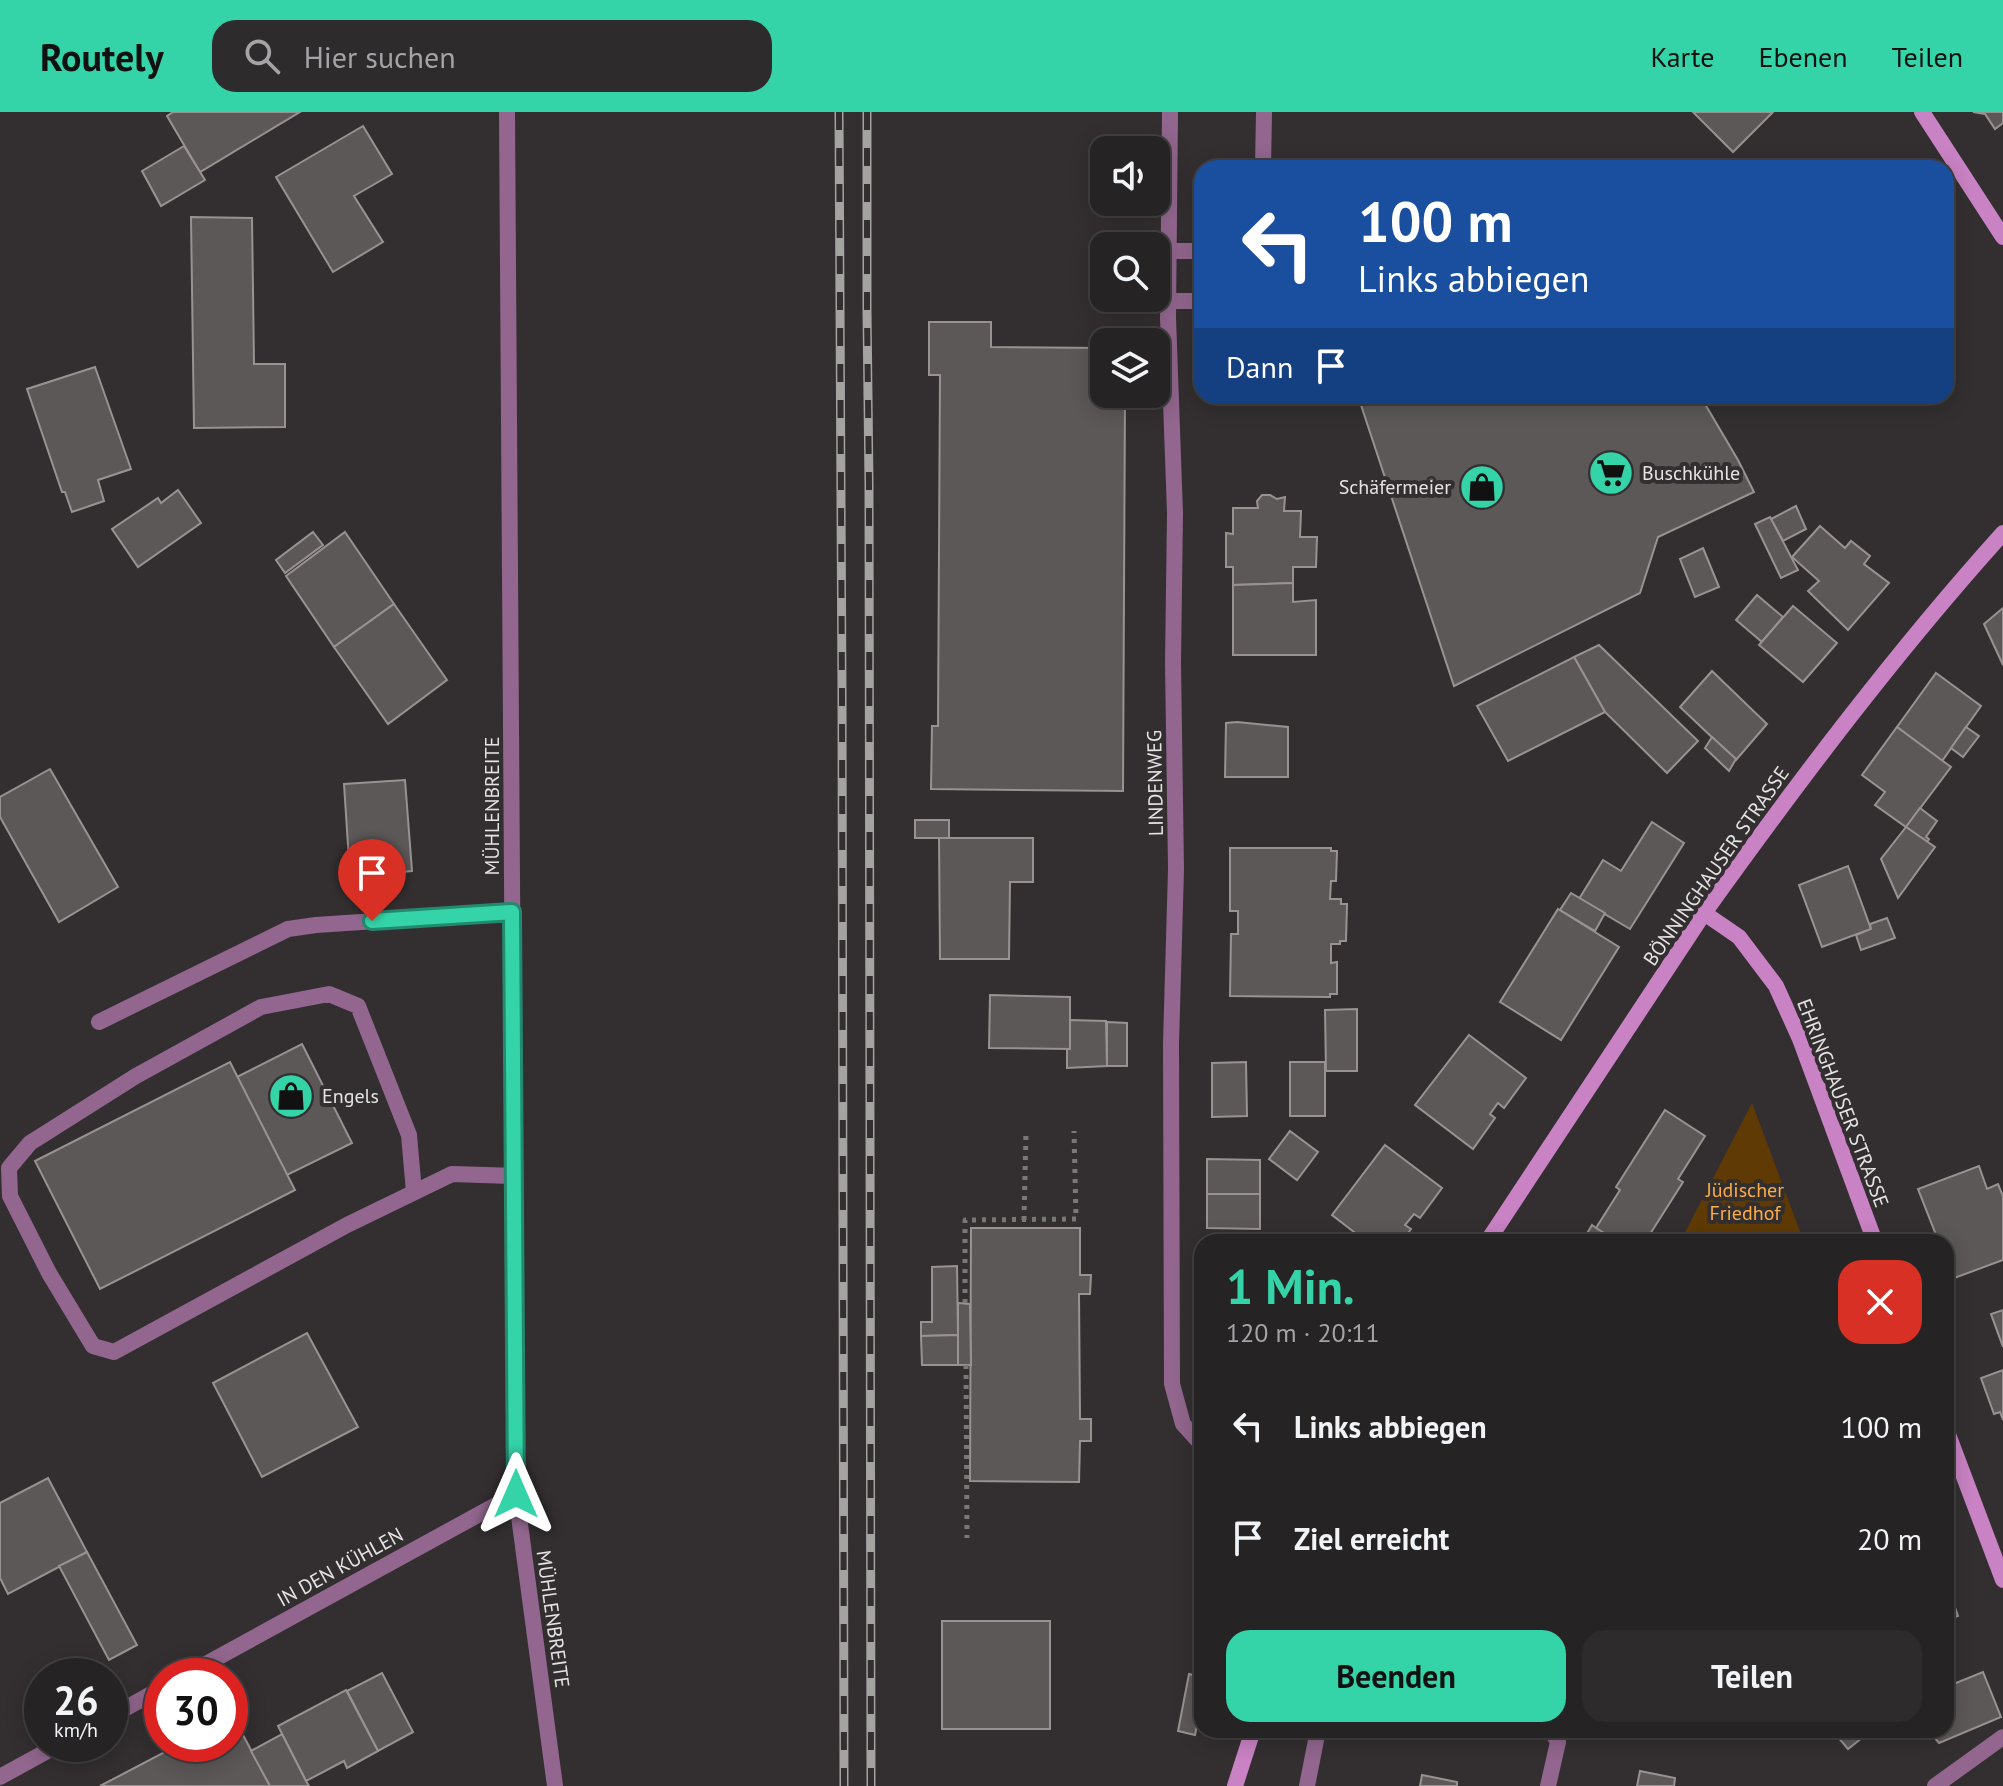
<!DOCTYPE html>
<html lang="de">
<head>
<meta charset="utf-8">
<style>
	body { margin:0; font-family:"PT Sans",sans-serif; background:#2e2b2c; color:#f1f3f6; height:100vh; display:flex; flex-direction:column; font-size:30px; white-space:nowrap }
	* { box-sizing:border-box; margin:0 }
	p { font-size:26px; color:#a4a4a6 }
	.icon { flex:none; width:44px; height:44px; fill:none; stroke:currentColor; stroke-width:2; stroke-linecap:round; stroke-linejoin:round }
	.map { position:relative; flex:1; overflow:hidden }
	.side { position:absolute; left:1194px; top:1122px; width:760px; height:504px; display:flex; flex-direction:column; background:#262324; border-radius:24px; box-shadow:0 4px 20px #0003,0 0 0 2px #424041 }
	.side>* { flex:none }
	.banner { position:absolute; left:1194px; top:48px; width:760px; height:244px; border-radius:24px; box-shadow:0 4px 20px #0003,0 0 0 2px #424041; background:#1a4fa0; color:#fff; overflow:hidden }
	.tools { position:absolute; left:1090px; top:24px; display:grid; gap:16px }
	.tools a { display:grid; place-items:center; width:80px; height:80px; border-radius:16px; background:#262324; box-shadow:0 4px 20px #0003,0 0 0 2px #424041; font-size:40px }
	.speed { position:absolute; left:24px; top:1546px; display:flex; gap:16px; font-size:40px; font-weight:700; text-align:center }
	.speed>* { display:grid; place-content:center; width:104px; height:104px; border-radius:50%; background:#262324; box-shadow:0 4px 20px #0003,0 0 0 2px #424041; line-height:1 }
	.speed small { font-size:20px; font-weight:400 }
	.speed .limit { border:12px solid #d22; background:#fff; color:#111 }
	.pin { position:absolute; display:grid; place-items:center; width:68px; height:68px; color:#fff; margin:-82px -34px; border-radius:50% 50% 50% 0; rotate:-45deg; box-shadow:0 0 8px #0007 }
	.pin .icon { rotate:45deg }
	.me { position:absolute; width:88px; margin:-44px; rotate:0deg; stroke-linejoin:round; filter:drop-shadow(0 0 6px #0008) }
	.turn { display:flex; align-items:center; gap:28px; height:168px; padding:0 32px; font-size:36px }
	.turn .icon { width:104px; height:104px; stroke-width:2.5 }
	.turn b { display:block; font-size:56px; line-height:68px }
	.then { display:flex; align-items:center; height:76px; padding:0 32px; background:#0003; gap:16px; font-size:30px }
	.round { display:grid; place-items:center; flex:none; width:84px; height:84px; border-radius:24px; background:#2e2b2c }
	.summary { display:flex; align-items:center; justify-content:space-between; height:136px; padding:0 32px }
	h1 { font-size:48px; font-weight:700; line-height:60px; color:#34d4a8 }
	.primary-button { display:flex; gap:16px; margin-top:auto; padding:16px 32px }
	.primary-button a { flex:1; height:92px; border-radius:24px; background:#34d4a8; color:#111; font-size:32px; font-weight:700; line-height:92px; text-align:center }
	.primary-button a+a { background:#2e2b2c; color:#f1f3f6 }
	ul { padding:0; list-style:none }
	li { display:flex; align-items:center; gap:24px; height:112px; padding:0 32px }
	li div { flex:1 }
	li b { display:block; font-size:30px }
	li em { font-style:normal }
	header { display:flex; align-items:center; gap:48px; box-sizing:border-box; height:112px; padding:0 40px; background:#34d4a8; color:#111 }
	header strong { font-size:38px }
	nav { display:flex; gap:44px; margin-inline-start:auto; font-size:28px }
	.search { width:560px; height:72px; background:#2e2b2c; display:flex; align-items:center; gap:20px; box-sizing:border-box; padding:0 28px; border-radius:24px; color:#a4a4a6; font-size:30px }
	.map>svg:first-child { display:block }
	.green { fill:#5f3a04 }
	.building { fill:#5c5857; stroke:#989392; stroke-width:2 }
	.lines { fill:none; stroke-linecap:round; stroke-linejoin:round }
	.path { stroke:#7a7777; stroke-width:5; stroke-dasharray:4 6; stroke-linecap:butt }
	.lane { stroke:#92668e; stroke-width:16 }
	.street { stroke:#92668e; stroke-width:16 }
	.secondary { stroke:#c982c3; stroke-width:16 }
	.rail-casing { stroke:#a5a2a2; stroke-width:9 }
	.rail { stroke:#332f30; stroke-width:6; stroke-dasharray:18; stroke-linecap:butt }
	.route-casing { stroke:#228a6d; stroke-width:20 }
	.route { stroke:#34d4a8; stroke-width:14 }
	.labels { text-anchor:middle; stroke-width:8; stroke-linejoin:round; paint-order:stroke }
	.poi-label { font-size:20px; fill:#e5e3e3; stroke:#332f30; text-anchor:start }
	.street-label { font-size:20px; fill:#e5e3e3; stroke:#332f30 }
	.park-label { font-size:20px; fill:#fdad45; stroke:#332f30 }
</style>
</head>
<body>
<header>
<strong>Routely</strong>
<div class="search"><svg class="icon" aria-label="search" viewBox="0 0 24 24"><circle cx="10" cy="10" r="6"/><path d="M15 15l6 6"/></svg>Hier suchen</div>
<nav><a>Karte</a><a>Ebenen</a><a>Teilen</a></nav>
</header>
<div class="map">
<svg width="2003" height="1674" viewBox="0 0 2003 1674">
	<rect width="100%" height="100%" fill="#332f30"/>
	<path class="green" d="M1752,991l52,139h-124z"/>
	<g class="building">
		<path d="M173,0h127l-100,60 -33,-56z"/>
		<path d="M1693,0h80l-40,40z"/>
		<path d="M1973,0h30v11l-8,6 -10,-15z"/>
		<path d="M363,14l29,48 -38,22 29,46 -50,30 -57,-95z"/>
		<path d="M184,34l21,34 -44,26 -19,-35z"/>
		<path d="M191,105l61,1 2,146h31v63l-91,1z"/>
		<path d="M929,210h62v25l113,1v46h21l-2,397 -192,-2 1,-63h6l2,-351h-11z"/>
		<path d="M95,255l36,102 -33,11 6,21 -32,11 -7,-20h-3l-35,-103z"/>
		<path d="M1358,284h321l4,8 19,-5 36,61 16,32 -96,45 -18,56 -186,93z"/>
		<path d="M178,378l23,33 -63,44 -26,-38 46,-31 3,5z"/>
		<path d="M1262,383h8l7,4 8,-2 -1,14h17l-1,26h17l-1,30h-23v16l-60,2v-18h-7v-34l7,1v-26h25l-1,-7z"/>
		<path d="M1796,394l10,23 -23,12 -12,-22z"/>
		<path d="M1770,405l28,53 -17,8 -26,-54z"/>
		<path d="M1820,414l25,22 6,-7 19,15 -6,8 25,19 -41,47 -40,-39 11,-10 -27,-24z"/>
		<path d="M313,420l10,13 -38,28 -9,-13z"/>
		<path d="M345,420l49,72 -60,43 -48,-71z"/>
		<path d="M1703,436l16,39 -24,10 -15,-38z"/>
		<path d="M1293,471v19l23,-2v55h-83v-70z"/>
		<path d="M1757,483l26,22 -21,25 -26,-22z"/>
		<path d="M394,492l53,76 -59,44 -54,-77z"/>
		<path d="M1793,494l44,37 -34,39 -44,-37z"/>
		<path d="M2003,496v57l-19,-41z"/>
		<path d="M1599,533l99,96 -31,32 -62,-61 -31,-55z"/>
		<path d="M1574,545l31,55 -97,49 -31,-55z"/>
		<path d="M1712,559l55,53 -31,36 -56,-53z"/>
		<path d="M1936,561l45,33 -39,55 -45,-34z"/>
		<path d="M1237,610l51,5v50h-63l1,-54z"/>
		<path d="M1897,615l54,40 -45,60 -31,-22 10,-13 -23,-17z"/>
		<path d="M1966,615l13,9 -16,21 -12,-9z"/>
		<path d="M1712,625l24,22 -7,12 -24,-23z"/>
		<path d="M50,657l68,118 -59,35 -59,-105v-20z"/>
		<path d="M405,668l7,91 -62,5 -6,-92z"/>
		<path d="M1920,696l17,13 -11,16 3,2 -2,3 -21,-15z"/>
		<rect x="915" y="708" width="34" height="18"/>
		<path d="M1652,710l32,21 -54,86 -51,-30 24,-39 18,11z"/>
		<path d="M1906,715l29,20 -37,51 -17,-39z"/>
		<path d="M939,726h94v44h-23l-1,77h-69z"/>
		<path d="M1230,736h101v3h6l-1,30h-5l-1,18h11v5h6l-1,37h-6v3h-9v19l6,-1v32h-7v3l-100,-1 1,-62h7v-23h-8z"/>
		<path d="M1848,754l23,63 -49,18 -23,-62z"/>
		<path d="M1571,781l34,20 -10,18 -35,-21z"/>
		<path d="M1558,797l61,38 -58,93 -61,-38z"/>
		<path d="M1887,806l8,20 -34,12 -5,-15 15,-6 -1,-5z"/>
		<path d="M990,883l80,2v52l-81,-1z"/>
		<path d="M1357,897v62h-31l-1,-61z"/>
		<path d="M1070,908l36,1 1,45 -40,2v-19h3z"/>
		<path d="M1107,910l20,1v43h-20z"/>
		<path d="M1469,923l57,43 -22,30 -6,-5 -8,11 5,4 -22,31 -58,-44z"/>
		<path d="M302,932l50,99 -65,32 -50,-98z"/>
		<path d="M230,950l65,128 -195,99 -65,-128z"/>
		<path d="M1246,950l1,54 -35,1v-54z"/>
		<rect x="1290" y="950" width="35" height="54"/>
		<path d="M1665,998l40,26 -27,43 5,3 -38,60h-27l-22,-14 24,-38 -4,-3z"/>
		<path d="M1290,1019l28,21 -21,28 -28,-21z"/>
		<path d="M1385,1033l57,43 -22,30 -6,-4 -9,11 6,4 -9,13h-35l-35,-27z"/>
		<path d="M1207,1047l53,1v34h-53z"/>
		<path d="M1979,1054l8,23 11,-5 5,12v64l-57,21v-39h-12l4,-2 -20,-51z"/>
		<path d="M1207,1082h53v35l-53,-1z"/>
		<path d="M1592,1113l4,3 22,14h-36z"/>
		<path d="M971,1116h109v47h11l-1,19h-11l1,125h11v22h-11l-1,41 -109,-1z"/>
		<path d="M957,1154l1,69 -37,1v-14h11v-55z"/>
		<path d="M958,1191l12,1 1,61h-13z"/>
		<path d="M2003,1198v37l-12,-33z"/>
		<path d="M307,1221l51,94 -96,50 -49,-94z"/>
		<path d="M958,1223v30h-36l-1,-29z"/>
		<path d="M2003,1258v50l-3,-8 -6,2 -13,-36z"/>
		<path d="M48,1366l39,74 -79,42 -8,-16v-75z"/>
		<path d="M87,1440l50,93 -28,15 -50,-94z"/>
		<path d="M1946,1471l12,33 -12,4z"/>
		<rect x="942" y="1509" width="108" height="108"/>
		<path d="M1983,1560l18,45 -62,26 -11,-13h18v-43z"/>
		<path d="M382,1561l31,59 -35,19 -31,-60z"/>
		<path d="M1189,1562l13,3v25l-7,33 -17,-4z"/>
		<path d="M346,1578l32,61 -31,17 -3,-7 -38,20 -28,-55z"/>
		<path d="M233,1604l37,70h-170l80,-42h50v-26z"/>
		<path d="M1832,1618h40l-24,19z"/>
		<path d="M282,1622l24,47 3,5h-39l-19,-35z"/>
		<path d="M1640,1659l35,7 -1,8h-37z"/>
		<path d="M1422,1663l35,7v4h-37z"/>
	</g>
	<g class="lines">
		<g class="path">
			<path d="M1024,1108l2,-88"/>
			<path d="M965,1191v-83l111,-1 -2,-88"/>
			<path d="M966,1253l1,173"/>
		</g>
		<g class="lane">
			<path d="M1263,56l1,-56"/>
			<path d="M1168,139h34"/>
			<path d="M1168,189h34"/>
			<path d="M99,910l189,-93 28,-4 196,-13"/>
			<path d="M414,1080l-5,-57 -51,-129 -29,-12 -68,13 -125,69 -106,67 -21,25 1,28 39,77 44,73 21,6 233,-127 105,-51 62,2"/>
			<path d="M1548,1674l10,-44 -7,-12"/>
		</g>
		<g class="street">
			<path d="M507,0l9,1382 39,292"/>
			<path d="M1170,0l-2,206 7,195 -2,150 3,206 -5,175 1,340 11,40 19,21"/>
			<path d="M184,1564l332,-182"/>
			<path d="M110,1605l52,-29"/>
			<path d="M0,1665l60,-33"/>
			<path d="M1307,1674l11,-56"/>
			<path d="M1935,1674l68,-49"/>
		</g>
		<g class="secondary">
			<path d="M1922,0l81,125"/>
			<path d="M1704,801l35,24 37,49 24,53 75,203"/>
			<path d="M1487,1130l217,-329c94,-131 191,-260 299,-380"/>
			<path d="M1946,1317l57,151"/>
			<path d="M1235,1674l18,-56"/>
		</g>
		<g class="rail-casing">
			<g id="rail">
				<path d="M839,0l3,580 2,1094"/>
				<path d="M867,0v199l2,173 2,1302"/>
			</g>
		</g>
		<use href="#rail" class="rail"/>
	</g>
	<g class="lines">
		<g class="route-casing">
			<path id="route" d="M372,809l140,-9 4,582"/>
		</g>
		<use href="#route" class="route"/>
	</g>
	<defs>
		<g id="supermarket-disc" transform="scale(2.3)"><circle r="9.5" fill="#34d4a8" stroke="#332f30"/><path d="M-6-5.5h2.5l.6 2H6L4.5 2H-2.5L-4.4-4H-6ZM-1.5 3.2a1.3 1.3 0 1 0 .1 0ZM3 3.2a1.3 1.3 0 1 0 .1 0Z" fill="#111"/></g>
		<g id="shop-disc" transform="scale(2.3)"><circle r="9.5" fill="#34d4a8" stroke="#332f30"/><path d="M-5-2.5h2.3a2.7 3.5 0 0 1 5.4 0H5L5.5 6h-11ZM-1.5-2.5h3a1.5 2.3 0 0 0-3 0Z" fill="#111"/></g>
	</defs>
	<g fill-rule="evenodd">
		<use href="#supermarket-disc" x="1611" y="361"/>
		<use href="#shop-disc" x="1482" y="375"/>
		<use href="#shop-disc" x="291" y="984"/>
	</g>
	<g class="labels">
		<g class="poi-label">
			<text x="1642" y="368">Buschkühle</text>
			<text x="1451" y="382" text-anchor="end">Schäfermeier</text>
			<text x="322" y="991">Engels</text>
		</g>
		<g class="street-label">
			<text transform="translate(1155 671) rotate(-91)" y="7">LINDENWEG</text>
			<text transform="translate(492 694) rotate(-90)" y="7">MÜHLENBREITE</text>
			<text transform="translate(1716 754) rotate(-55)" y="7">BÖNNINGHAUSER STRASSE</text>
			<text transform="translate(1843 991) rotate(69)" y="7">EHRINGHAUSER STRASSE</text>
			<text transform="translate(340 1455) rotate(-29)" y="7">IN DEN KÜHLEN</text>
			<text transform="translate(553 1507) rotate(82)" y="7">MÜHLENBREITE</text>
		</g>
		<g class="park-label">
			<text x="1745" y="1085">Jüdischer<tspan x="1745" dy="23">Friedhof</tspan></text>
		</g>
	</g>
</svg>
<div class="tools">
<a><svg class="icon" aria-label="sound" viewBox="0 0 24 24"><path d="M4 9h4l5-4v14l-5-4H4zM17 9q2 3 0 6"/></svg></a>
<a><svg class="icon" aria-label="search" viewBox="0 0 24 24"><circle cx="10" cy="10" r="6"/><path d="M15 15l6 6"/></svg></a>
<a><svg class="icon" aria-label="layers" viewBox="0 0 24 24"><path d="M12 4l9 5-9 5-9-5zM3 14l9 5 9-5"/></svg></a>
</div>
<div class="speed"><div>26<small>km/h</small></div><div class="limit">30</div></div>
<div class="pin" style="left:372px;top:809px;background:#d93025"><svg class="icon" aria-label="arrive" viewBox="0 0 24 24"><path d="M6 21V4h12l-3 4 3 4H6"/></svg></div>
<svg class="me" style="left:516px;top:1382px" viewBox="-20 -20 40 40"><path d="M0-17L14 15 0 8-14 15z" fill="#34d4a8" stroke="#fff" stroke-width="4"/></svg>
<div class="banner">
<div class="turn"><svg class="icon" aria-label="left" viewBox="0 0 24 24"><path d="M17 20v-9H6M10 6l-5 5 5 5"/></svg><div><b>100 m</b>Links abbiegen</div></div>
<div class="then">Dann<svg class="icon" aria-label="arrive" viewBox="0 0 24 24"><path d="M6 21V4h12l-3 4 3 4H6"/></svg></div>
</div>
<section class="side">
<div class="summary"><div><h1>1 Min.</h1><p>120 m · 20:11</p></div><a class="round" style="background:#d93025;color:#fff"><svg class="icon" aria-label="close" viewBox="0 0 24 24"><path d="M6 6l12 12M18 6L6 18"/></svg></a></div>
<ul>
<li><svg class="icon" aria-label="left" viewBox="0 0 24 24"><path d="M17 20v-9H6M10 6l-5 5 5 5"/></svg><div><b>Links abbiegen</b></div><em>100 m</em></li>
<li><svg class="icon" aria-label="arrive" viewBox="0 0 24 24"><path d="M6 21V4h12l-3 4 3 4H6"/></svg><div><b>Ziel erreicht</b></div><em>20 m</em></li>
</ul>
<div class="primary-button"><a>Beenden</a><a>Teilen</a></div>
</section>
</div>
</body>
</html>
